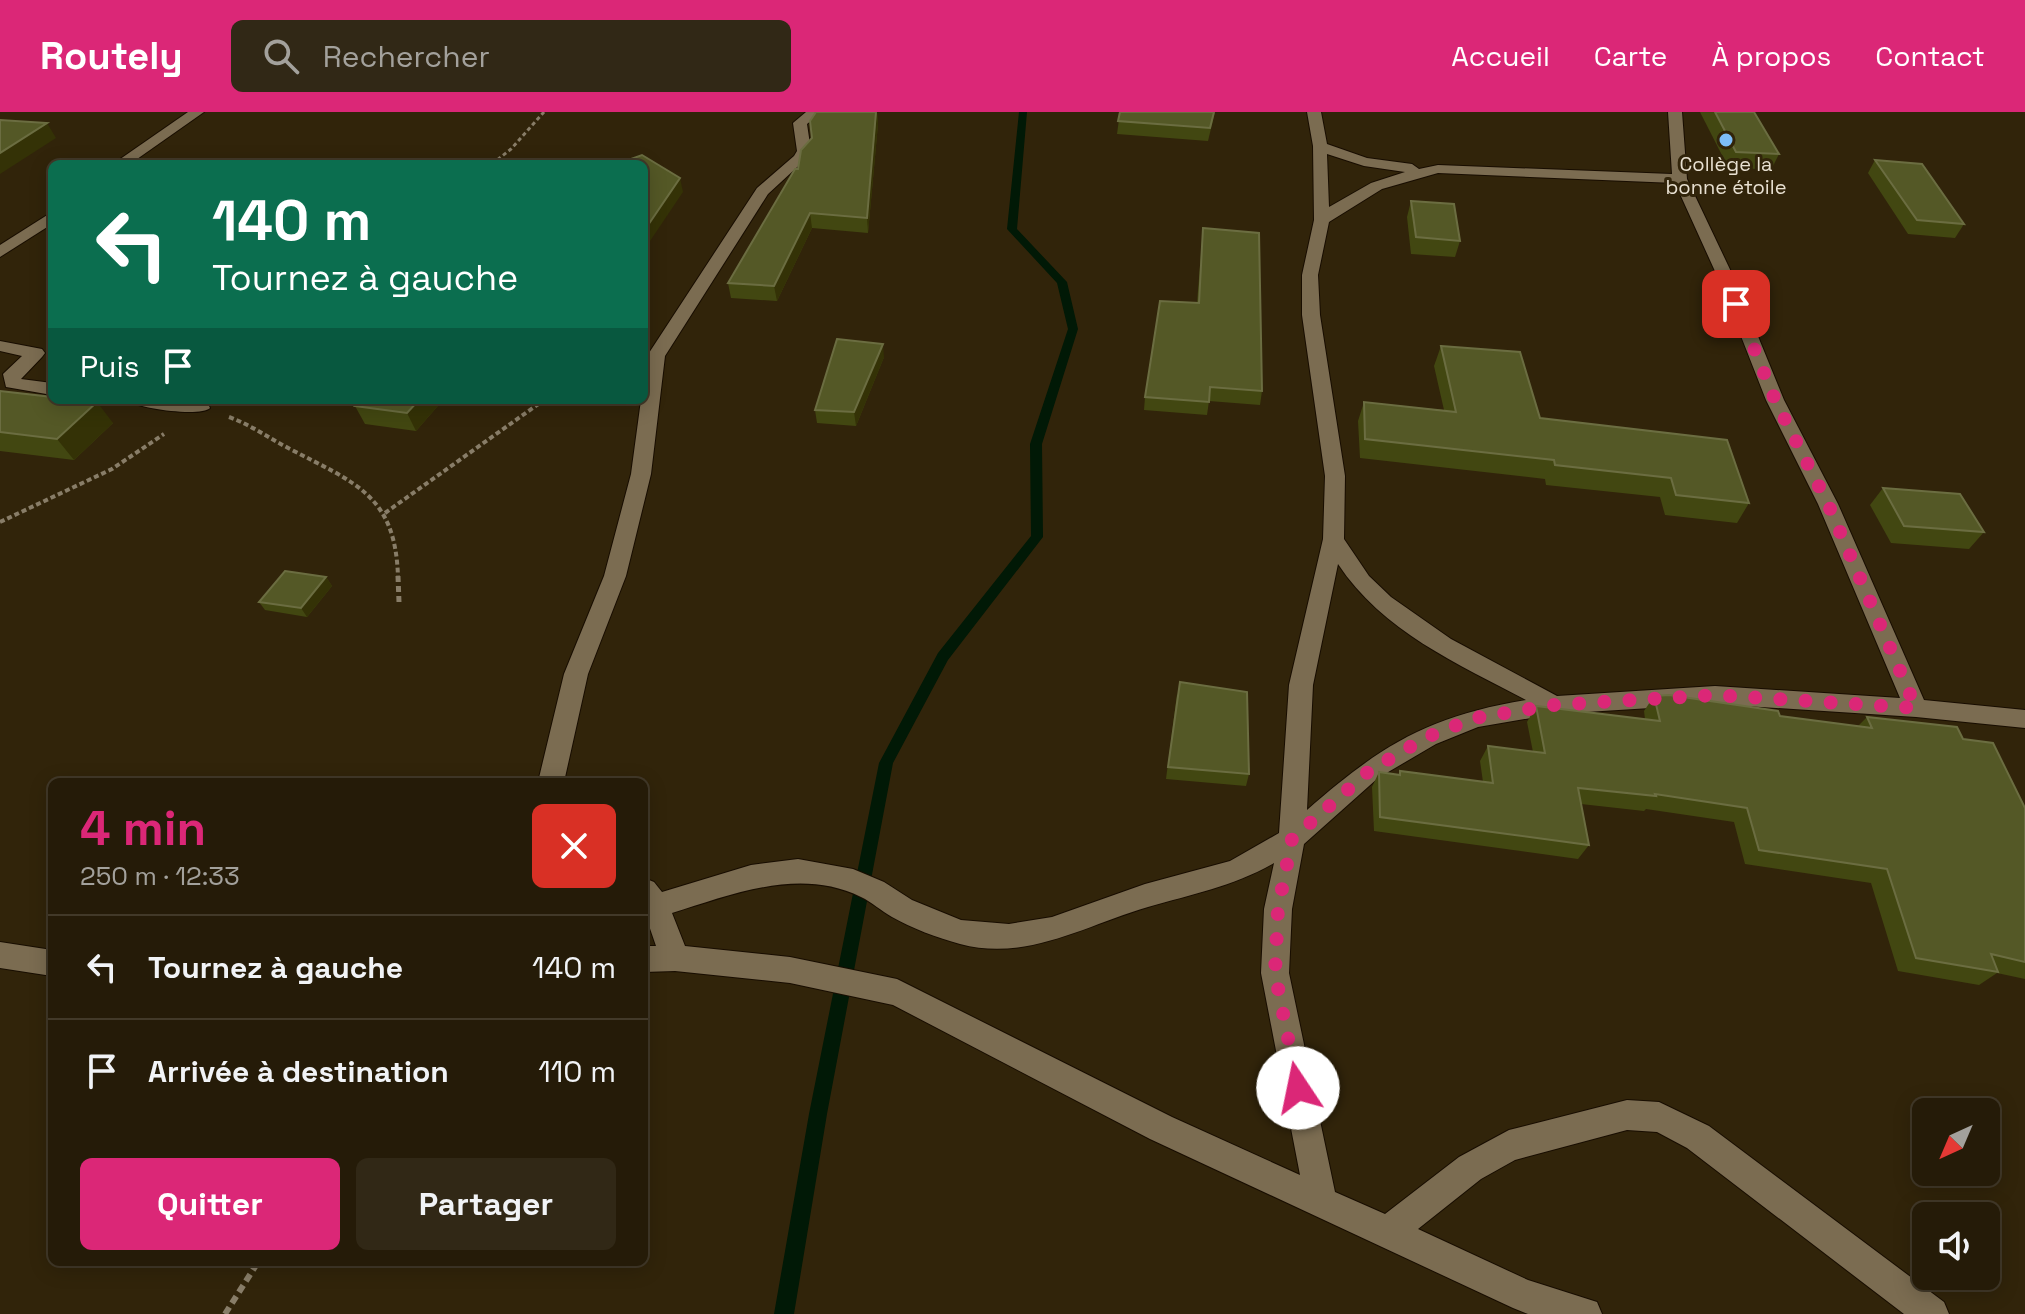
<!DOCTYPE html>
<html lang="fr">
<head>
<meta charset="utf-8">
<style>
	body { margin:0; font-family:"Space Grotesk",sans-serif; background:#312816; color:#f1f3f6; height:100vh; display:flex; flex-direction:column; font-size:30px; white-space:nowrap }
	* { box-sizing:border-box; margin:0 }
	p { font-size:26px; color:#a3a19c }
	.icon { flex:none; width:44px; height:44px; fill:none; stroke:currentColor; stroke-width:2; stroke-linecap:round; stroke-linejoin:round }
	.map { position:relative; flex:1; overflow:hidden }
	.sheet { position:absolute; left:48px; top:666px; width:600px; height:488px; display:flex; flex-direction:column; background:#251b08; border-radius:12px; box-shadow:0 4px 20px #0003,0 0 0 2px #423929 }
	.sheet>* { flex:none }
	.banner { position:absolute; left:48px; top:48px; width:600px; height:244px; border-radius:12px; box-shadow:0 4px 20px #0003,0 0 0 2px #423929; background:#0b6e4f; color:#fff; overflow:hidden }
	.needle { width:52px; rotate:224deg }
	.tools { position:absolute; left:1912px; top:986px; display:grid; gap:16px }
	.tools a { display:grid; place-items:center; width:88px; height:88px; border-radius:12px; background:#251b08; box-shadow:0 4px 20px #0003,0 0 0 2px #423929; font-size:40px }
	.pin { position:absolute; display:grid; place-items:center; width:68px; height:68px; color:#fff; margin:-34px; border-radius:16px; box-shadow:0 4px 12px #0006 }
	.me { position:absolute; width:88px; margin:-44px; rotate:349deg; stroke-linejoin:round; filter:drop-shadow(0 0 6px #0008) }
	.turn { display:flex; align-items:center; gap:28px; height:168px; padding:0 32px; font-size:36px }
	.turn .icon { width:104px; height:104px; stroke-width:2.5 }
	.turn b { display:block; font-size:56px; line-height:68px }
	.then { display:flex; align-items:center; height:76px; padding:0 32px; background:#0003; gap:16px; font-size:30px }
	.round { display:grid; place-items:center; flex:none; width:84px; height:84px; border-radius:12px; background:#312816 }
	.overview { display:flex; align-items:center; justify-content:space-between; height:136px; padding:0 32px }
	h1 { font-size:48px; font-weight:700; line-height:60px; color:#db2777 }
	.primary-button { display:flex; gap:16px; margin-top:auto; padding:16px 32px }
	.primary-button a { flex:1; height:92px; border-radius:12px; background:#db2777; color:#fff; font-size:32px; font-weight:700; line-height:92px; text-align:center }
	.primary-button a+a { background:#312816; color:#f1f3f6 }
	ul { padding:0; list-style:none }
	li { display:flex; align-items:center; gap:24px; height:104px; padding:0 32px; border-top:2px solid #423929 }
	li div { flex:1 }
	li b { display:block; font-size:30px }
	li em { font-style:normal }
	header { display:flex; align-items:center; gap:48px; box-sizing:border-box; height:112px; padding:0 40px; background:#db2777; color:#fff }
	header strong { font-size:38px }
	nav { display:flex; gap:44px; margin-inline-start:auto; font-size:28px }
	.search { width:560px; height:72px; background:#312816; display:flex; align-items:center; gap:20px; box-sizing:border-box; padding:0 28px; border-radius:12px; color:#a3a19c; font-size:30px }
	.map>svg:first-child { display:block }
	.lines { fill:none; stroke-linecap:round; stroke-linejoin:round }
	.stream { fill:#011906; fill-rule:evenodd }
	.minor-casing { stroke:#180d00; stroke-width:2 }
	.path-far3 { stroke:#887d68; stroke-width:3; stroke-dasharray:4 3; stroke-linecap:butt }
	.path-far2 { stroke:#887d68; stroke-width:4; stroke-dasharray:5 3; stroke-linecap:butt }
	.path-far1 { stroke:#887d68; stroke-width:5; stroke-dasharray:6 4; stroke-linecap:butt }
	.path { stroke:#887d68; stroke-width:6; stroke-dasharray:8 5; stroke-linecap:butt }
	.minor { fill:#7b6c51; fill-rule:evenodd }
	.wall { fill:#424711 }
	.shaded-wall { fill:#343206 }
	.building { fill:#545826; stroke:#6b6d41; stroke-width:2 }
	.route { stroke:#db2777; stroke-width:14; stroke-dasharray:0 25.2 }
	.poi-dot { fill:#7dbef9; stroke:#31240a; stroke-width:3 }
	.labels { text-anchor:middle; stroke-width:6; stroke-linejoin:round; paint-order:stroke }
	.far-poi-label { font-size:20px; fill:#e8e0d1; stroke:#31240a }
</style>
</head>
<body>
<header>
<strong>Routely</strong>
<div class="search"><svg class="icon" aria-label="search" viewBox="0 0 24 24"><circle cx="10" cy="10" r="6"/><path d="M15 15l6 6"/></svg>Rechercher</div>
<nav><a>Accueil</a><a>Carte</a><a>À propos</a><a>Contact</a></nav>
</header>
<div class="map">
<svg width="2025" height="1202" viewBox="0 0 2025 1202">
	<rect width="100%" height="100%" fill="#31240a"/>
	<g class="lines">
		<path class="stream" d="M1019,0h8l-10,117 50,53 11,47 -36,115 1,93 -95,123 -55,103 -66,351 -33,200h-20l35,-200 70,-351 59,-110 93,-117 -1,-92 38,-115 -11,-46 -50,-54z"/>
		<g class="minor-casing">
			<g id="minor">
				<path d="M188,0h16l-74,52h-17z"/>
				<path d="M806,0h16l-15,12 4,27 -4,7 -39,36 -103,162 -14,118 -25,102 -38,98 -24,108h-26l26,-108 40,-98 27,-102 10,-74h3l3,-44 110,-168 37,-32 3,-5 -4,-28z"/>
				<path d="M1307,0h14l6,32 40,14 45,6 7,5 19,-4 234,9 -4,-62h14l5,67 48,101 49,120 54,104 86,196 101,10v18l-109,-11 -201,-13 -161,10 -76,13 -42,17 -58,34 -74,66 -12,65 -3,64 46,219 50,22 74,-57 50,-27 118,-30 32,2 50,24 235,176 5,12h-45l-217,-166 -30,-16 -30,-2 -112,30 -34,19 -63,50 110,51 69,22 5,12h-74l-15,-6 -363,-169 -257,-134 -103,-22 -115,-12 -31,1v-26h12l-12,-35v-33l10,4 8,10 89,-27 47,-6 55,10 31,13 28,18 49,20 48,4 43,-7 93,-33 85,-23 49,-28 10,-148 34,-146 2,-63 -23,-161v-40l12,-55 -1,-74zM1327,42l37,12 41,6 -34,11 -42,24zM1438,61l237,10 44,97 47,120 52,104 82,194 -185,-12 -158,10 -106,-57 -60,-42 -22,-21 -25,-37 1,-63 -25,-161 -2,-40 11,-53 53,-33zM1338,452c44,67 120,100 188,136 -98,16 -146,46 -219,110l6,-125zM1274,751l-10,46 -3,64 39,202 -128,-58 -275,-138 -107,-22 -105,-11 -13,-33c61,-19 128,-46 189,-16 11,5 20,14 31,20 19,11 46,21 68,27 67,18 126,-19 188,-37 44,-13 86,-21 126,-44z"/>
				<path d="M52,100v12l-52,33v-12z"/>
				<path d="M0,229l42,8 3,4 -3,4 -21,22 31,4v12l-46,-8 -3,-13 19,-18 -22,-5z"/>
				<path d="M128,288h54l26,4 2,4c-9,9 -73,1 -82,-8z"/>
				<path d="M0,830l52,8v26l-52,-8z"/>
			</g>
		</g>
		<path class="path-far3" d="M492,52l19,-15 33,-37"/>
		<g class="path-far2">
			<path d="M229,305c22,8 40,21 61,32 65,34 106,46 108,129"/>
			<path d="M385,401l159,-113"/>
			<path d="M0,410l112,-53 52,-35"/>
		</g>
		<path class="path-far1" d="M398,464l1,26"/>
		<path class="path" d="M225,1202l33,-52"/>
		<use href="#minor" class="minor"/>
	</g>
	<g class="wall">
		<path d="M877,0l1,12 -10,109 -56,-5 -35,73 -46,-3 -3,-15z"/>
		<path d="M1120,0h95l-7,29 -91,-7z"/>
		<path d="M1700,0h54l25,42 -8,16 -43,-3z"/>
		<path d="M1875,48l89,64 -9,14 -47,-4 -40,-61z"/>
		<path d="M1411,89l49,40 -5,16 -44,-3 -4,-37z"/>
		<path d="M1203,116l59,163 -2,14 -51,-4 -2,14 -63,-5 1,-13 52,-94z"/>
		<path d="M1441,234l99,72 209,85 -12,20 -72,-8 -5,-18 -114,-12 -1,-6 -185,-21 -2,-37 6,-19 80,8 -10,-44z"/>
		<path d="M884,245l-28,69 -39,-3 -2,-13z"/>
		<path d="M0,279l113,32 -39,37 -74,-9z"/>
		<path d="M443,288l-27,31 -51,-7 -10,-18z"/>
		<path d="M1883,376l101,44 -15,17 -78,-6 -21,-38z"/>
		<path d="M326,465l6,9 -25,31 -42,-7 -6,-8z"/>
		<path d="M1177,582l72,80 -3,12 -80,-7z"/>
		<path d="M1654,584l126,20 78,10 9,-9 96,22 62,69v171l-28,-6 -18,12 -81,-14 -27,-88 -126,-19 -11,-42 -88,-13 -2,2 -63,-7 8,41 -11,14 -204,-28 -2,-44 7,-15 19,3 2,-4 83,11 -3,-21 8,-15 45,6 -6,-30 9,-16 109,13 -1,-8z"/>
	</g>
	<g class="shaded-wall">
		<path d="M877,0l1,12 -10,109 -1,-15z"/>
		<path d="M47,11l9,15 -56,36v-21z"/>
		<path d="M680,66l3,14 -39,58v-19z"/>
		<path d="M810,101l2,15 -35,73 -3,-15z"/>
		<path d="M883,232l1,13 -28,69 -2,-14z"/>
		<path d="M419,288h24l-27,31 -9,-18z"/>
		<path d="M97,290l16,21 -39,37 -17,-21z"/>
		<path d="M326,465l6,9 -25,31 -6,-9z"/>
	</g>
	<g class="building">
		<path d="M816,0h60l-9,106 -57,-5 -36,73 -46,-3 67,-114h3l3,-19 11,-12 -2,-17z"/>
		<path d="M1120,0h94l-4,16 -92,-7z"/>
		<path d="M1715,0h39l25,42 -43,-2z"/>
		<path d="M0,8l47,3 -47,30z"/>
		<path d="M642,43l38,23 -36,53v-67h-27z"/>
		<path d="M1875,48l47,4 42,60 -47,-4z"/>
		<path d="M1411,89l43,3 6,37 -44,-4z"/>
		<path d="M1203,116l56,5 3,158 -52,-4 -1,15 -64,-5 15,-96 39,2z"/>
		<path d="M837,227l46,5 -29,68 -39,-2z"/>
		<path d="M1441,234l79,6 20,66 187,22 22,63 -73,-8 -5,-17 -116,-13 -1,-5 -189,-21 -1,-37 92,10z"/>
		<path d="M0,279l52,6v3h26l19,2 -40,37 -57,-7z"/>
		<path d="M361,288h58l-12,13 -52,-7z"/>
		<path d="M1883,376l77,6 24,38 -80,-6z"/>
		<path d="M285,459l41,6 -25,31 -42,-6z"/>
		<path d="M1180,570l67,10 2,82 -81,-7z"/>
		<path d="M1669,583l109,16 2,5 92,12 -5,-11 90,10 6,12 30,4 32,65v154l-34,-8 7,18 -82,-14 -29,-89 -128,-19 -12,-42 -92,-14 1,2 -78,-8 11,57 -209,-28 -1,-45 21,3v-4l93,12 -5,-37 57,7 -9,-47 124,15 -6,-25z"/>
	</g>
	<g class="lines">
		<path class="route" d="M1298,976l-23,-115 3,-64 14,-70 77,-68 58,-34 48,-19 79,-13 161,-10 201,13 -88,-204 -53,-104 -39,-96"/>
	</g>
	<circle class="poi-dot" cx="1726" cy="28" r="8"/>
	<g class="labels">
		<g class="far-poi-label">
			<text x="1726" y="59">Collège la<tspan x="1726" dy="23">bonne étoile</tspan></text>
		</g>
	</g>
</svg>
<div class="tools">
<a><svg class="needle" viewBox="-14 -14 28 28"><path d="M0-13l5 13h-10z" fill="#e53935"/><path d="M0 13l5-13h-10z" fill="#a3a19c"/></svg></a>
<a><svg class="icon" aria-label="sound" viewBox="0 0 24 24"><path d="M4 9h4l5-4v14l-5-4H4zM17 9q2 3 0 6"/></svg></a>
</div>
<div class="pin" style="left:1736px;top:192px;background:#d93025"><svg class="icon" aria-label="arrive" viewBox="0 0 24 24"><path d="M6 21V4h12l-3 4 3 4H6"/></svg></div>
<svg class="me" style="left:1298px;top:976px" viewBox="-20 -20 40 40"><circle r="19" fill="#fff"/><path d="M0-13L10 11 0 6-10 11z" fill="#db2777"/></svg>
<div class="banner">
<div class="turn"><svg class="icon" aria-label="left" viewBox="0 0 24 24"><path d="M17 20v-9H6M10 6l-5 5 5 5"/></svg><div><b>140 m</b>Tournez à gauche</div></div>
<div class="then">Puis<svg class="icon" aria-label="arrive" viewBox="0 0 24 24"><path d="M6 21V4h12l-3 4 3 4H6"/></svg></div>
</div>
<section class="sheet">
<div class="overview"><div><h1>4 min</h1><p>250 m · 12:33</p></div><a class="round" style="background:#d93025;color:#fff"><svg class="icon" aria-label="close" viewBox="0 0 24 24"><path d="M6 6l12 12M18 6L6 18"/></svg></a></div>
<ul>
<li><svg class="icon" aria-label="left" viewBox="0 0 24 24"><path d="M17 20v-9H6M10 6l-5 5 5 5"/></svg><div><b>Tournez à gauche</b></div><em>140 m</em></li>
<li><svg class="icon" aria-label="arrive" viewBox="0 0 24 24"><path d="M6 21V4h12l-3 4 3 4H6"/></svg><div><b>Arrivée à destination</b></div><em>110 m</em></li>
</ul>
<div class="primary-button"><a>Quitter</a><a>Partager</a></div>
</section>
</div>
</body>
</html>
